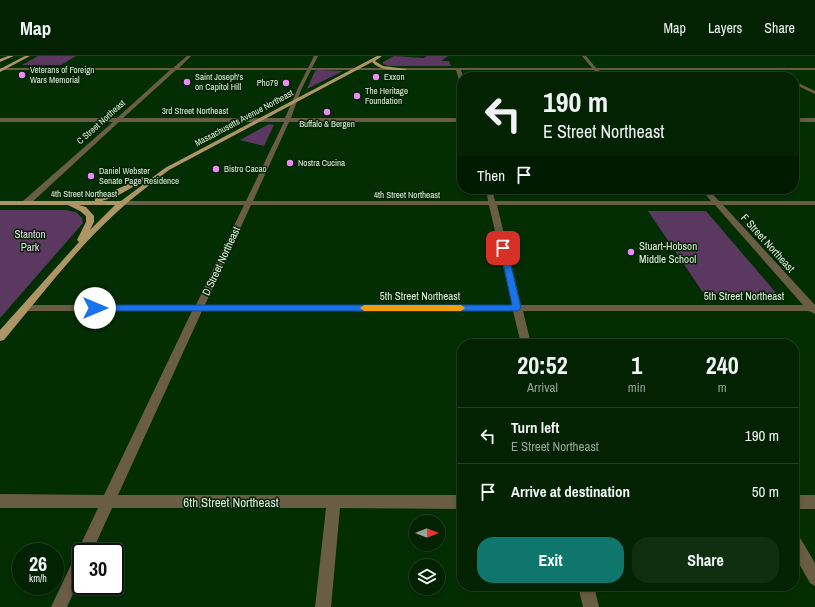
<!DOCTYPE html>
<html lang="en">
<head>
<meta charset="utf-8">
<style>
	body { margin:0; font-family:"Archivo Narrow",sans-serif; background:#102f11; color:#f1f3f6; height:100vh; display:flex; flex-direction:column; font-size:15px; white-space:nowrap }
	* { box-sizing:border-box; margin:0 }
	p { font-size:13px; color:#96a499 }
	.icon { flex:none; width:22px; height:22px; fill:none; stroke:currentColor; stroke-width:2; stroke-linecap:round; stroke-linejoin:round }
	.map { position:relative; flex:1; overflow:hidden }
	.panel { position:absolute; left:457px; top:283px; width:342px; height:252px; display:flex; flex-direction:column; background:#022202; border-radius:16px; box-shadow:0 2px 6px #0003,0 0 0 1px #233f24 }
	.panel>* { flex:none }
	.top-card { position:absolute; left:457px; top:16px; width:342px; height:122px; border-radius:16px; box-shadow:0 2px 6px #0003,0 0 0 1px #233f24; background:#022202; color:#f1f3f6; overflow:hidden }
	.needle { width:26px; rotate:90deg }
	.tools { position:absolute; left:409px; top:459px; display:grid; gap:8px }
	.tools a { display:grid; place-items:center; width:36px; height:36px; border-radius:50%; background:#022202; box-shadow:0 2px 6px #0003,0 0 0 1px #233f24; font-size:20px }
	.speed { position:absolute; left:12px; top:487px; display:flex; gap:8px; font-size:20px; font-weight:700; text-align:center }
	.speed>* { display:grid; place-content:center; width:52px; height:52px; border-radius:50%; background:#022202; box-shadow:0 2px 6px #0003,0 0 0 1px #233f24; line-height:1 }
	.speed small { font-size:10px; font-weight:400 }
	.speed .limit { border:2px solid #111; border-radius:6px; background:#fff; color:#111 }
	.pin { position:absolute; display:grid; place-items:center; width:34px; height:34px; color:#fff; margin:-17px; border-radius:8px; box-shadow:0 2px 6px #0006 }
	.me { position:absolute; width:44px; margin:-22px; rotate:90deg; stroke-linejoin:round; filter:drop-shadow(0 0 3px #0008) }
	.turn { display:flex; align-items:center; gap:14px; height:84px; padding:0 20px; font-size:18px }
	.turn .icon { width:52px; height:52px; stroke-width:2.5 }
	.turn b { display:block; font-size:28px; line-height:34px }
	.then { display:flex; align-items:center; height:38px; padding:0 20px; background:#0003; gap:8px; font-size:15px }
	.eta { display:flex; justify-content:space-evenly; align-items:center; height:68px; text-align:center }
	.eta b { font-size:24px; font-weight:700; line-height:28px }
	.cta { display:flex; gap:8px; margin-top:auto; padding:8px 20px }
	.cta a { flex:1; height:46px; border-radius:16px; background:#0f766e; color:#fff; font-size:16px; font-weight:700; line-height:46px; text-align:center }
	.cta a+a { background:#102f11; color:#f1f3f6 }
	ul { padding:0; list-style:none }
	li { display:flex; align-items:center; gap:12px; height:56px; padding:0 20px; border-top:1px solid #233f24 }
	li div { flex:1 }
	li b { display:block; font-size:15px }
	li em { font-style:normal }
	header { display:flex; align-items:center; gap:24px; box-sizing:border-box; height:56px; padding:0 20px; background:#022202; border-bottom:1px solid #233f24 }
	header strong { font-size:19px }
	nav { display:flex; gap:22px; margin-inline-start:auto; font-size:14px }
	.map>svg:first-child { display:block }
	.green { fill:#5b3860 }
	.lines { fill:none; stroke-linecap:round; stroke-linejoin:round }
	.minor { fill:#695d46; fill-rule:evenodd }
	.major { fill:#ae9565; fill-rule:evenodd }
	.route { fill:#1a73e8; stroke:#114b97 }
	.slow { fill:#f59e0b }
	.poi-dot { fill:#ed8cf9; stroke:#042303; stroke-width:1.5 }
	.labels { text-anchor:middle; stroke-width:3; stroke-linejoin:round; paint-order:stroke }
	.far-poi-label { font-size:9px; fill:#dbf2d9; stroke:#042303; text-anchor:start }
	.far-street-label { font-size:9px; fill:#dbf2d9; stroke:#042303 }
	.park-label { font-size:11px; fill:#fad4fe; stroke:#042303 }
	.street-label { font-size:11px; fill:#dbf2d9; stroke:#042303 }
	.poi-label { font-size:11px; fill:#dbf2d9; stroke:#042303; text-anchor:start }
	.near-street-label { font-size:13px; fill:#dbf2d9; stroke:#042303 }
</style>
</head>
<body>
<header>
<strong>Map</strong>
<nav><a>Map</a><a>Layers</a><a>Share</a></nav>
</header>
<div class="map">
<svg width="815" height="551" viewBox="0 0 815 551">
	<rect width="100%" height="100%" fill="#032e03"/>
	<g class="green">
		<path d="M38,0h38l-15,9h-39z"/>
		<path d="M394,0l30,2 3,-2h21l-7,5h8l2,5h-62l-6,-2v-2z"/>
		<path d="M315,15l3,-1 25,1 -36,18z"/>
		<path d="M269,68l5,1 -10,21 -24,-6z"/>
		<path d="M0,154h66l10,2 6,6 1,5 -83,95z"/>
		<path d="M648,155h58l71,83h-73z"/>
	</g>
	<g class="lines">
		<g class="minor">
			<path d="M187,0h4l-12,12h129l6,-12h4l-6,12h280l-10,-12h4l10,12h219v2h-216l5,7h-4l-6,-7h-133l2,7 -1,7 -2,-1 -4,-13h-145l-10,20 -10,28h171v4h-173l-36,79h235l-2,-12h6l3,12h216l-10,-12h7l11,12h96v4h-92l92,100v9l-6,-3h-286l8,33h-10l-8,-33h-311l-84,184h344v14l-122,-1 -9,99h-16l11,-99h-214l-20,44h-11v24l-14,31h-16l47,-99h-98v-14l104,1 88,-184h-167l-5,-3 5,-3h171l48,-100h-123l-4,-2 4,-2h125l38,-79h-165l-90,83h-6v-4l90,-79h-113v-4h117l53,-48h-170v-2h173zM176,14h131l-10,20 -12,28h-162zM251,149h238l23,100h-307zM497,149h218l88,100h-282z"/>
			<path d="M794,25l21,10v3l-21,-10z"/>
			<rect x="794" y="62" width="21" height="4"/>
			<rect x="794" y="439" width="21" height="14"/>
			<path d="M794,478l5,2 16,27v23l-5,-3 -16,-28z"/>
			<path d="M578,530h16l5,21h-16z"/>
		</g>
		<g class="major">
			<path d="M8,0h6l-14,6v-3z"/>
			<path d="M25,0h5l-30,16v-3z"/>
			<path d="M377,0h5l-7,5 8,5 24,3 -2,1c-11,0 -25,1 -33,-8l-203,108c-18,14 -36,27 -52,42 -42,38 -77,85 -113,128l-4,1v-11l79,-88 -2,-2 9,-18v-6l-6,-5 -12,-6h-68v-4h95v-3l16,-6 32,-15h4v2l-30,17 -15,5h19l44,-33zM79,149h36l-25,25 4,-8v-6l-8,-9z"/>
		</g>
	</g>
	<path class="route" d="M503,189l4,3 14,60 -4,3h-422l-5,-3 5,-3h417l-12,-57z"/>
	<path class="slow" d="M364,249h97l4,3 -4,3h-97l-4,-3z"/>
	<g class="poi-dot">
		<circle cx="22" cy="19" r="4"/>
		<circle cx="376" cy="21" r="4"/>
		<circle cx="187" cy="26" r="4"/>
		<circle cx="286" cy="27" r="4"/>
		<circle cx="357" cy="40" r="4"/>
		<circle cx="327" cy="56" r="4"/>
		<circle cx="290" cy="107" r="4"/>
		<circle cx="216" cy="113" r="4"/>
		<circle cx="91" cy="120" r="4"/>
		<circle cx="631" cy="196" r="4"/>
	</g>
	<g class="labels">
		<g class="far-poi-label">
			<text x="30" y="17">Veterans of Foreign<tspan x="30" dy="10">Wars Memorial</tspan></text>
			<text x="195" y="24">Saint Joseph's<tspan x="195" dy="10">on Capitol Hill</tspan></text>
			<text x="384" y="24">Exxon</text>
			<text x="278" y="30" text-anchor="end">Pho79</text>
			<text x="365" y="38">The Heritage<tspan x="365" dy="10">Foundation</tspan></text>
			<text x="327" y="71" text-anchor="middle">Buffalo &amp; Bergen</text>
			<text x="298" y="110">Nostra Cucina</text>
			<text x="224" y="116">Bistro Cacao</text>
			<text x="99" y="118">Daniel Webster<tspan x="99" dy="10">Senate Page Residence</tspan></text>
		</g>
		<g class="far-street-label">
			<text x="195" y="58">3rd Street Northeast</text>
			<text transform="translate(244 62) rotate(-28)" y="3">Massachusetts Avenue Northeast</text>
			<text transform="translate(101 66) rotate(-42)" y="3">C Street Northeast</text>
			<text x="84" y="141">4th Street Northeast</text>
			<text x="407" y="142">4th Street Northeast</text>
		</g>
		<g class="park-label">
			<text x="30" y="182">Stanton<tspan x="30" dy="13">Park</tspan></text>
		</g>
		<g class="street-label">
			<text transform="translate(768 187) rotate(48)" y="4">F Street Northeast</text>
			<text transform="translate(221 205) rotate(-65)" y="4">D Street Northeast</text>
			<text x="420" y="244">5th Street Northeast</text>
			<text x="744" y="244">5th Street Northeast</text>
		</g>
		<g class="poi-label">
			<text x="639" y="194">Stuart-Hobson<tspan x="639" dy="13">Middle School</tspan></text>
		</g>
		<g class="near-street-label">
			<text x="231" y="451">6th Street Northeast</text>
		</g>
	</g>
</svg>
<div class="tools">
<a><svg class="needle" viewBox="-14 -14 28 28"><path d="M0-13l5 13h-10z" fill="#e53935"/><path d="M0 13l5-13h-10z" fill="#96a499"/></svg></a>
<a><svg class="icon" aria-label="layers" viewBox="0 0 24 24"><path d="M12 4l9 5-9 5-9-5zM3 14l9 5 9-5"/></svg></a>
</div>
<div class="speed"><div>26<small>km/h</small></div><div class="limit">30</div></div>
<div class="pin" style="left:503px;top:192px;background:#d93025"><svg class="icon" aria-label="arrive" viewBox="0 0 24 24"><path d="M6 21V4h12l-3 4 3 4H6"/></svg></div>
<svg class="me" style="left:95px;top:252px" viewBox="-20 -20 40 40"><circle r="19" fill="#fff"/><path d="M0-13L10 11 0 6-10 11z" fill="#1a73e8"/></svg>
<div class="top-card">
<div class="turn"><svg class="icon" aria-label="left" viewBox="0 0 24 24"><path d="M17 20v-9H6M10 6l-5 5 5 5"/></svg><div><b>190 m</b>E Street Northeast</div></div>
<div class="then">Then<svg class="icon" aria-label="arrive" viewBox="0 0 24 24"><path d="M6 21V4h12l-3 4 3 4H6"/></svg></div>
</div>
<section class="panel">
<div class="eta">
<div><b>20:52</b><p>Arrival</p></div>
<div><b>1</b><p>min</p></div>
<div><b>240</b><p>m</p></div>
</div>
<ul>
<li><svg class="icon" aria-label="left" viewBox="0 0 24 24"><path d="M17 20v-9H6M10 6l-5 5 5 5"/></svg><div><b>Turn left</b><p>E Street Northeast</p></div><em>190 m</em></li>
<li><svg class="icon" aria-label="arrive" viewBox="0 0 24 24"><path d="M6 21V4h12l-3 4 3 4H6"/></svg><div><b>Arrive at destination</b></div><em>50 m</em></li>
</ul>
<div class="cta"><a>Exit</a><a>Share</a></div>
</section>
</div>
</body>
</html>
